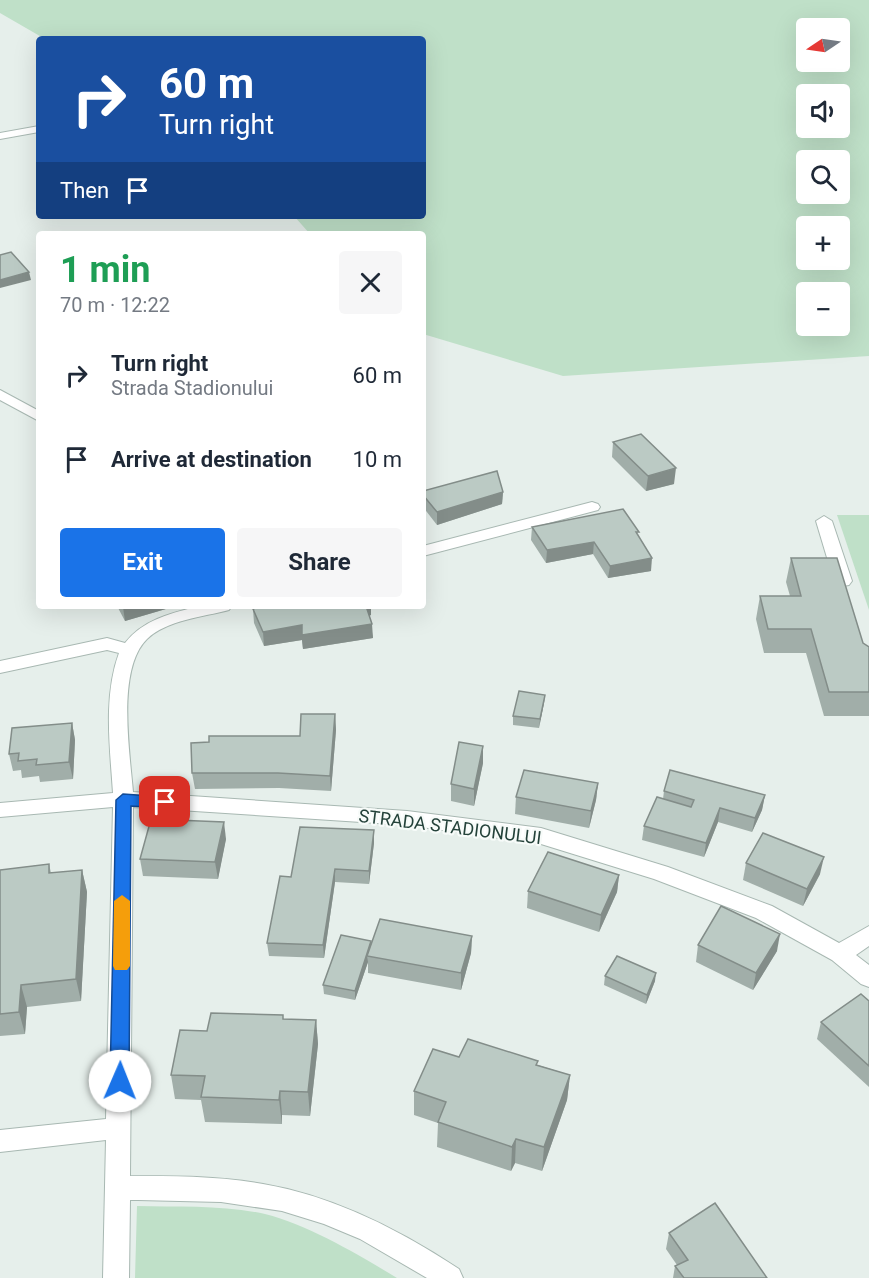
<!DOCTYPE html>
<html lang="en">
<head>
<meta charset="utf-8">
<style>
	body { margin:0; font-family:Roboto,sans-serif; background:#f6f6f7; color:#1f2937; height:100vh; display:flex; flex-direction:column; font-size:22px; white-space:nowrap }
	* { box-sizing:border-box; margin:0 }
	p { font-size:20px; color:#747a83 }
	.icon { flex:none; width:33px; height:33px; fill:none; stroke:currentColor; stroke-width:2; stroke-linecap:round; stroke-linejoin:round }
	.map { position:relative; flex:1; overflow:hidden }
	.drawer { position:absolute; left:36px; top:231px; width:390px; height:378px; display:flex; flex-direction:column; background:#fff; border-radius:6px; box-shadow:0 6px 24px #0002 }
	.drawer>* { flex:none }
	.top-card { position:absolute; left:36px; top:36px; width:390px; height:183px; border-radius:6px; box-shadow:0 6px 24px #0002; background:#1a4fa0; color:#fff; overflow:hidden }
	.needle { width:39px; rotate:257deg }
	.tools { position:absolute; left:796px; top:18px; display:grid; gap:12px }
	.tools a { display:grid; place-items:center; width:54px; height:54px; border-radius:6px; background:#fff; box-shadow:0 6px 24px #0002; font-size:30px }
	.pin { position:absolute; display:grid; place-items:center; width:51px; height:51px; color:#fff; margin:-26px; border-radius:12px; box-shadow:0 3px 9px #0006 }
	.me { position:absolute; width:66px; margin:-33px; rotate:1deg; stroke-linejoin:round; filter:drop-shadow(0 0 4px #0008) }
	.turn { display:flex; align-items:center; gap:21px; height:126px; padding:0 24px; font-size:27px }
	.turn .icon { width:78px; height:78px; stroke-width:2.5 }
	.turn b { display:block; font-size:42px; line-height:51px }
	.then { display:flex; align-items:center; height:57px; padding:0 24px; background:#0003; gap:12px; font-size:22px }
	.round { display:grid; place-items:center; flex:none; width:63px; height:63px; border-radius:6px; background:#f6f6f7 }
	.overview { display:flex; align-items:center; justify-content:space-between; height:102px; padding:0 24px }
	h1 { font-size:36px; font-weight:700; line-height:45px; color:#1e9e55 }
	.cta { display:flex; gap:12px; margin-top:auto; padding:12px 24px }
	.cta a { flex:1; height:69px; border-radius:6px; background:#1a73e8; color:#fff; font-size:24px; font-weight:700; line-height:69px; text-align:center }
	.cta a+a { background:#f6f6f7; color:#1f2937 }
	ul { padding:0; list-style:none }
	li { display:flex; align-items:center; gap:18px; height:84px; padding:0 24px }
	li div { flex:1 }
	li b { display:block; font-size:22px }
	li em { font-style:normal }
	.map>svg:first-child { display:block }
	.green { fill:#bfe0c8; fill-rule:evenodd }
	.lines { fill:none; stroke-linecap:round; stroke-linejoin:round }
	.minor-casing { stroke:#a8b8b2; stroke-width:2 }
	.minor { fill:#fff; fill-rule:evenodd }
	.wall { fill:#a1aea9 }
	.shaded-wall { fill:#838d89 }
	.building { fill:#bbcac4; stroke:#838d89; stroke-width:1.5 }
	.route { fill:#1a73e8; stroke:#114b97; stroke-width:1.5 }
	.slow { fill:#f59e0b }
	.labels { text-anchor:middle; stroke-width:4.5; stroke-linejoin:round; paint-order:stroke }
	.street-label { font-size:18px; fill:#24423a; stroke:#f7fbf9 }
</style>
</head>
<body>
<div class="map">
<svg width="869" height="1278" viewBox="0 0 869 1278">
	<rect width="100%" height="100%" fill="#e6efeb"/>
	<g class="green">
		<path d="M0,0h869v356l-306,20 -140,-42v-100h-113l-16,-18h129v-177h-378l-45,-26zM807,28h33v34h-33zM807,94h33v34h-33zM807,160h33v34h-33zM807,226h33v34h-33zM807,292h33v34h-33z"/>
		<path d="M837,515h32v95z"/>
		<path d="M137,1206c42,1 87,-1 128,8 44,11 94,41 132,64h-262z"/>
	</g>
	<g class="lines">
		<g class="minor-casing">
			<g id="minor">
				<path d="M39,126v6l-39,7v-6z"/>
				<path d="M0,390l39,21v10l-39,-21z"/>
				<path d="M592,502l6,2 2,3 -2,3 -175,46v-10z"/>
				<path d="M824,516l8,5 20,60 -3,4 -6,1 -9,-5 -18,-60z"/>
				<path d="M200,606h32l-3,4c-26,7 -62,10 -82,29 -31,30 -17,115 -14,153l274,19 134,17 127,39 104,39 67,37 30,-17v20l-13,9 13,10v22l-8,-3 -29,-24 -76,-42 -102,-39 -113,-35 -134,-19 -274,-18 -3,369c44,0 89,0 133,8 71,12 137,46 196,85l4,9h-36l-67,-39 -36,-15 -42,-13 -61,-9 -83,-2h-8l-1,78h-26l3,-138 -106,12v-22l106,-11 7,-312 -113,10v-14l113,-10c-3,-46 -10,-96 6,-140l-12,-3 -107,23v-12l107,-23 18,5c19,-24 47,-30 75,-37z"/>
			</g>
		</g>
		<use href="#minor" class="minor"/>
	</g>
	<g class="wall">
		<path d="M613,442l61,42 -28,7 -34,-34z"/>
		<path d="M423,491l80,1 -1,12 -65,21 -14,-18z"/>
		<path d="M532,527l106,8 13,36 -43,7 -15,-24 -47,9 -15,-23z"/>
		<path d="M791,558l72,85 6,4v69h-45l-18,-63h-42l-8,-34 4,-23h30l-4,-14z"/>
		<path d="M117,606h59l-51,15z"/>
		<path d="M253,606h118v9l-2,1 4,22 -70,11 -1,-9 -38,6 -10,-23 -1,-14 1,-1z"/>
		<path d="M545,695l-1,8 -5,25 -26,-3v-9z"/>
		<path d="M335,714l1,16 -5,61 -52,-3 -84,1 -3,-16 17,-31 91,-6z"/>
		<path d="M72,723l3,17 -2,39 -33,3 -1,-6 -17,2 -1,-8 -8,1 -4,-17z"/>
		<path d="M483,746v17l-9,43 -23,-5v-17z"/>
		<path d="M598,783l-2,17 -7,28 -74,-14 1,-17z"/>
		<path d="M664,791l101,4 -3,15 -10,22 -34,-10 -14,35 -62,-17 2,-14 19,-27z"/>
		<path d="M226,839l-8,40 -75,-3 -3,-17z"/>
		<path d="M374,843l-5,41 -34,-2 -11,76 -55,-2 -2,-13 24,-66z"/>
		<path d="M746,863l74,11 -17,32 -60,-26z"/>
		<path d="M49,864l2,9 31,-3 5,22 -6,109 -54,6 -2,27 -25,2v-166z"/>
		<path d="M619,875l-2,17 -18,40 -72,-24 1,-17z"/>
		<path d="M472,936l-1,17 -10,37 -93,-17v-11l-13,38 -31,-6 -1,-9 48,-41z"/>
		<path d="M698,945l79,6 -24,39 -57,-28z"/>
		<path d="M605,976l50,5 -9,23 -42,-19z"/>
		<path d="M869,1001v86l-52,-48 4,-17z"/>
		<path d="M283,1019l33,1 2,24 -8,72 -28,-1v9l-77,-2 -4,-22 -26,-1 -4,-24 36,-44z"/>
		<path d="M459,1057l79,8 32,10 -3,25 -25,71 -27,-8 -4,8 -74,-24 1,-24 -24,-8v-24z"/>
		<path d="M669,1233l98,45h-94l2,-12 2,-1 -11,-16z"/>
	</g>
	<g class="shaded-wall">
		<path d="M29,272l2,8 -31,8v-8z"/>
		<path d="M676,468l-2,16 -28,7 2,-15z"/>
		<path d="M503,492l-1,12 -65,21v-13z"/>
		<path d="M594,542l-1,12 -47,9 1,-13z"/>
		<path d="M652,558l-1,13 -43,7 2,-12z"/>
		<path d="M126,606h50l-51,15 -2,-14z"/>
		<path d="M365,606h6v9l-6,2z"/>
		<path d="M372,624l1,14 -70,11 -1,-9 -38,6 -1,-14 39,-7z"/>
		<path d="M545,695l-1,8 -5,25 1,-9z"/>
		<path d="M335,714l1,16 -5,61 -1,-15z"/>
		<path d="M72,723l3,17 -2,39 -4,-17z"/>
		<path d="M483,746v17l-9,43v-17z"/>
		<path d="M598,783l-2,17 -7,28 2,-17z"/>
		<path d="M765,795l-3,15 -10,22 3,-14z"/>
		<path d="M720,808l-2,14 -14,35 2,-14z"/>
		<path d="M224,822l2,17 -8,40 -3,-17z"/>
		<path d="M374,830v13l-5,41v-13z"/>
		<path d="M824,857l-4,17 -17,32 4,-17z"/>
		<path d="M335,869v13l-11,76 -1,-13z"/>
		<path d="M82,870l5,22 -6,109 -5,-22z"/>
		<path d="M619,875l-2,17 -18,40 2,-17z"/>
		<path d="M780,934l-3,17 -24,39 3,-17z"/>
		<path d="M472,936l-1,17 -10,37v-17z"/>
		<path d="M371,941l1,9 -5,6 1,6 -13,38v-9z"/>
		<path d="M656,973l-1,8 -9,23 1,-9z"/>
		<path d="M21,985l6,22 -2,27 -6,-22z"/>
		<path d="M316,1020l2,24 -8,72 -2,-24z"/>
		<path d="M570,1075l-3,25 -25,71 2,-24z"/>
		<path d="M280,1091l2,24v9l-3,-24z"/>
		<path d="M516,1139l-1,24 -4,8 1,-24z"/>
	</g>
	<g class="building">
		<path d="M11,252l18,20 -29,8v-25z"/>
		<path d="M641,434l35,34 -28,8 -35,-34z"/>
		<path d="M497,471l6,21 -66,20 -14,-17v-4z"/>
		<path d="M623,509l16,23h-3l16,26 -42,8 -16,-24 -47,8 -15,-23z"/>
		<path d="M791,558h46l26,85 6,4v45h-40l-18,-63h-43l-8,-33h41z"/>
		<path d="M258,606h108l6,18 -70,11v-10l-39,7 -10,-23 6,-2z"/>
		<path d="M519,691l26,4 -5,24 -27,-3z"/>
		<path d="M301,714h34l-5,62 -52,-3h-86l-1,-30 18,-1v-6h91z"/>
		<path d="M72,723l-3,39 -33,3 1,-6 -19,2 1,-8 -10,1 3,-26z"/>
		<path d="M459,742l24,4 -9,43 -23,-5z"/>
		<path d="M524,770l74,13 -7,28 -75,-14z"/>
		<path d="M670,770l95,25 -10,23 -35,-10 -14,35 -62,-17 13,-29 34,10 3,-7 -30,-9z"/>
		<path d="M151,819l73,3 -9,40 -75,-3z"/>
		<path d="M300,827l74,3 -5,41 -34,-2 -12,76 -56,-2 13,-67 11,1z"/>
		<path d="M763,833l61,24 -17,32 -61,-26z"/>
		<path d="M548,852l71,23 -18,40 -73,-24z"/>
		<path d="M49,864v9l33,-3 -6,109 -55,6 -2,27 -19,2v-144z"/>
		<path d="M721,906l59,28 -24,39 -58,-28z"/>
		<path d="M380,919l92,17 -11,37 -94,-17z"/>
		<path d="M341,935l30,6 -16,50 -32,-6z"/>
		<path d="M617,956l39,17 -9,22 -42,-19z"/>
		<path d="M861,994l8,7v65l-48,-44z"/>
		<path d="M211,1013l72,2v4l33,1 -8,72 -28,-1 -1,9 -78,-3 4,-21 -34,-1 9,-45 27,1z"/>
		<path d="M468,1039l70,22 -2,4 34,10 -26,72 -28,-8 -4,8 -74,-25 8,-20 -32,-11 19,-42 26,8z"/>
		<path d="M715,1203l52,75h-83l-9,-12 13,-6 -19,-27z"/>
	</g>
	<path class="route" d="M123,794l42,3 8,5 -8,6 -34,-2 -2,275 -3,6 -6,2 -7,-2 -3,-6 6,-281z"/>
	<path class="slow" d="M122,895l8,6v65l-3,4h-12l-2,-4 1,-65z"/>
	<g class="labels">
		<g class="street-label">
			<text transform="translate(450 827) rotate(7)" y="6">STRADA STADIONULUI</text>
		</g>
	</g>
</svg>
<div class="tools">
<a><svg class="needle" viewBox="-14 -14 28 28"><path d="M0-13l5 13h-10z" fill="#e53935"/><path d="M0 13l5-13h-10z" fill="#747a83"/></svg></a>
<a><svg class="icon" aria-label="sound" viewBox="0 0 24 24"><path d="M4 9h4l5-4v14l-5-4H4zM17 9q2 3 0 6"/></svg></a>
<a><svg class="icon" aria-label="search" viewBox="0 0 24 24"><circle cx="10" cy="10" r="6"/><path d="M15 15l6 6"/></svg></a>
<a>+</a>
<a>−</a>
</div>
<div class="pin" style="left:165px;top:802px;background:#d93025"><svg class="icon" aria-label="arrive" viewBox="0 0 24 24"><path d="M6 21V4h12l-3 4 3 4H6"/></svg></div>
<svg class="me" style="left:120px;top:1081px" viewBox="-20 -20 40 40"><circle r="19" fill="#fff"/><path d="M0-13L10 11 0 6-10 11z" fill="#1a73e8"/></svg>
<div class="top-card">
<div class="turn"><svg class="icon" aria-label="right" viewBox="0 0 24 24"><path d="M7 20v-9h11M14 6l5 5-5 5"/></svg><div><b>60 m</b>Turn right</div></div>
<div class="then">Then<svg class="icon" aria-label="arrive" viewBox="0 0 24 24"><path d="M6 21V4h12l-3 4 3 4H6"/></svg></div>
</div>
<section class="drawer">
<div class="overview"><div><h1>1 min</h1><p>70 m · 12:22</p></div><a class="round"><svg class="icon" aria-label="close" viewBox="0 0 24 24"><path d="M6 6l12 12M18 6L6 18"/></svg></a></div>
<ul>
<li><svg class="icon" aria-label="right" viewBox="0 0 24 24"><path d="M7 20v-9h11M14 6l5 5-5 5"/></svg><div><b>Turn right</b><p>Strada Stadionului</p></div><em>60 m</em></li>
<li><svg class="icon" aria-label="arrive" viewBox="0 0 24 24"><path d="M6 21V4h12l-3 4 3 4H6"/></svg><div><b>Arrive at destination</b></div><em>10 m</em></li>
</ul>
<div class="cta"><a>Exit</a><a>Share</a></div>
</section>
</div>
</body>
</html>
